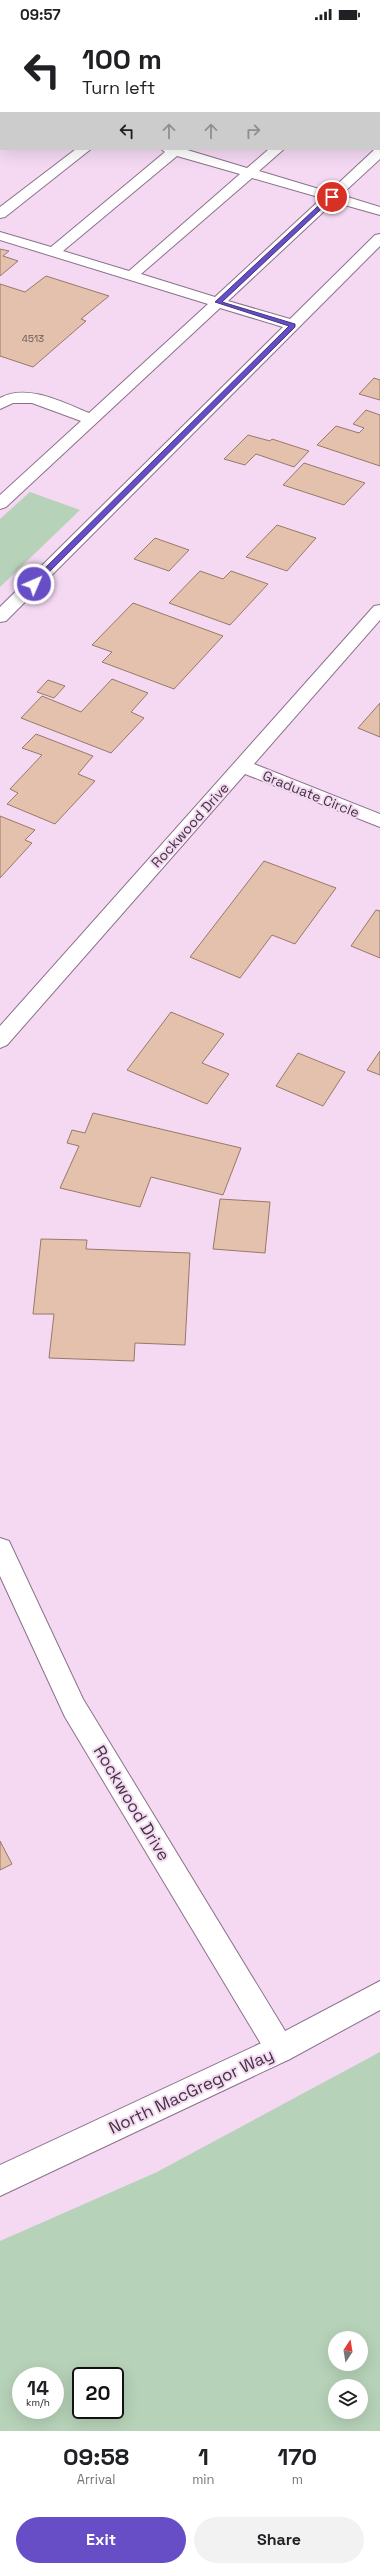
<!DOCTYPE html>
<html lang="en">
<head>
<meta charset="utf-8">
<style>
	body { margin:0; font-family:"Space Grotesk",sans-serif; background:#f2f2f2; color:#202124; height:100vh; display:flex; flex-direction:column; font-size:15px; white-space:nowrap }
	* { box-sizing:border-box; margin:0 }
	p { font-size:13px; color:#757577 }
	.icon { flex:none; width:22px; height:22px; fill:none; stroke:currentColor; stroke-width:2; stroke-linecap:round; stroke-linejoin:round }
	.map { position:relative; height:2403px; overflow:hidden }
	.side { display:flex; flex-direction:column; background:#fff; flex:1 }
	.side>* { flex:none }
	.hud { position:absolute; left:0px; top:0px; width:380px; height:122px; box-shadow:0 4px 16px #0002; background:#fff; color:#202124; overflow:hidden }
	.needle { width:26px; rotate:12deg }
	.buttons { position:absolute; left:328px; top:2303px; display:grid; gap:8px }
	.buttons a { display:grid; place-items:center; width:40px; height:40px; border-radius:50%; background:#fff; box-shadow:0 4px 16px #0002; font-size:20px }
	.speed { position:absolute; left:12px; top:2339px; display:flex; gap:8px; font-size:20px; font-weight:700; text-align:center }
	.speed>* { display:grid; place-content:center; width:52px; height:52px; border-radius:50%; background:#fff; box-shadow:0 4px 16px #0002; line-height:1 }
	.speed small { font-size:10px; font-weight:400 }
	.speed .limit { border:2px solid #111; border-radius:6px; background:#fff; color:#111 }
	.pin { position:absolute; display:grid; place-items:center; width:34px; height:34px; color:#fff; margin:-17px; border:2px solid #fff; border-radius:50%; box-shadow:0 1px 4px #0007 }
	.me { position:absolute; width:44px; margin:-22px; rotate:45deg; stroke-linejoin:round; filter:drop-shadow(0 0 3px #0008) }
	.turn { display:flex; align-items:center; gap:14px; height:84px; padding:0 16px; font-size:18px }
	.turn .icon { width:52px; height:52px; stroke-width:2.5 }
	.turn b { display:block; font-size:28px; line-height:34px }
	.lanes { display:flex; align-items:center; height:38px; padding:0 16px; background:#0003; justify-content:center; gap:20px; direction:ltr }
	.lanes .off { opacity:.35 }
	.eta { display:flex; justify-content:space-evenly; align-items:center; height:68px; text-align:center }
	.eta b { font-size:24px; font-weight:800; line-height:28px }
	.action { display:flex; gap:8px; margin-top:auto; padding:8px 16px }
	.action a { flex:1; height:46px; border-radius:24px; background:#674ec7; color:#fff; font-size:16px; font-weight:800; line-height:46px; text-align:center }
	.action a+a { background:#f2f2f2; color:#202124 }
	.status { display:flex; justify-content:space-between; align-items:center; height:28px; padding:0 20px; background:#fff; direction:ltr }
	.status svg { height:11px; fill:currentColor }
	.map>svg:first-child { display:block }
	.green { fill:#b6d2b8; fill-rule:evenodd }
	.building { fill:#e3c1ad; stroke:#987967 }
	.lines { fill:none; stroke-linecap:round; stroke-linejoin:round }
	.service-casing { stroke:#8b728a; stroke-width:2 }
	.minor-casing { stroke:#8b728a; stroke-width:2 }
	.tertiary-casing { stroke:#8b728a; stroke-width:2 }
	.service { fill:#fff; fill-rule:evenodd }
	.minor { fill:#fff; fill-rule:evenodd }
	.tertiary { fill:#fff; fill-rule:evenodd }
	.route { fill:#674ec7; stroke:#433381 }
	.labels { text-anchor:middle; stroke-width:4; stroke-linejoin:round; paint-order:stroke }
	.far-number-label { font-size:10px; fill:#6a595b }
	.street-label { font-size:14px; fill:#413640; stroke:#f5d9f3 }
	.near-street-label { font-size:17px; fill:#413640; stroke:#f5d9f3 }
</style>
</head>
<body>
<div class="status"><b>09:57</b><svg viewBox="0 0 49 12"><path d="M0 12V9h3v3zM5 12V6h3v6zM10 12V3h3v9zM15 12V0h3v12zM26 1h20v11H26zM47 4h2v5h-2z"/></svg></div>
<div class="map">
<svg width="380" height="2403" viewBox="0 0 380 2403">
	<rect width="100%" height="100%" fill="#f5d9f3"/>
	<g class="green">
		<path d="M30,464l50,18 -80,77v-68z"/>
		<path d="M380,2024v379h-380v-190l157,-69zM335,2310h26v26h-26zM21,2348h34v34h-34zM81,2348h34v34h-34zM335,2358h26v26h-26z"/>
	</g>
	<g class="building">
		<path d="M0,221l9,2 -6,5 15,5 -18,15z"/>
		<path d="M46,248l63,20 -28,23 5,2 -53,46 -33,-11v-72l25,8z"/>
		<path d="M374,350l6,2v20l-21,-6z"/>
		<path d="M366,382l14,5v51l-63,-21 19,-19 23,7 5,-5 -11,-4z"/>
		<path d="M248,407l22,6 2,-2 37,12 -15,16 -38,-13 -11,11 -21,-6z"/>
		<path d="M304,435l61,20 -21,22 -61,-20z"/>
		<path d="M277,497l39,13 -29,33 -41,-14z"/>
		<path d="M155,510l34,12 -20,21 -35,-12z"/>
		<path d="M200,543l23,8 8,-8 37,13 -38,41 -61,-22z"/>
		<path d="M133,575l90,33 -49,53 -72,-27 10,-10 -20,-7z"/>
		<path d="M112,651l36,14 -17,19 13,6 -33,35 -90,-35 21,-22 39,16z"/>
		<path d="M48,652l17,6 -11,12 -17,-6z"/>
		<path d="M380,675v34l-22,-9z"/>
		<path d="M36,706l57,22 -15,18 17,7 -40,43 -48,-20 11,-11 -8,-4 32,-34 -20,-7z"/>
		<path d="M0,788l35,14 -10,10 7,3 -32,35z"/>
		<path d="M264,833l72,27 -41,56 -23,-9 -32,43 -50,-21z"/>
		<path d="M376,882l4,1v47l-29,-12z"/>
		<path d="M171,984l53,22 -22,29 27,11 -22,30 -80,-34z"/>
		<path d="M380,1023v24l-13,-5z"/>
		<path d="M298,1025l47,19 -22,34 -47,-20z"/>
		<path d="M93,1085l148,35 -18,47 -72,-18 -11,30 -80,-19 19,-42 -12,-3 5,-13 13,3z"/>
		<path d="M220,1171l50,3 -5,51 -52,-4z"/>
		<path d="M41,1211l46,1 -1,9 104,4 -5,92 -50,-2 -1,18 -85,-3 5,-44h-21z"/>
		<path d="M0,1813l12,23 -12,6z"/>
	</g>
	<g class="lines">
		<g class="service-casing">
			<g id="service">
				<rect x="0" y="23" width="1" height="8"/>
				<path d="M380,28v8l-1,1v-8z"/>
				<rect x="0" y="69" width="1" height="8"/>
				<path d="M0,107h1l-1,9z"/>
				<path d="M380,120v11l-39,36 39,12v8l-46,-13 -106,99 62,18 85,-84 5,-1v12l-374,375 -6,1v-15l283,-280 -63,-19 -214,199 -6,2v-14l81,-74 -49,-18h-19l-13,6v-11c27,-15 64,5 89,15l119,-109 -208,-64v-8l51,15 114,-95 -4,-3h23l63,19 22,-19h15l-25,22 70,21 46,-43zM177,128l63,18 -111,97 -66,-20zM252,150l70,20 -107,99 -74,-23z"/>
				<path d="M76,121h15l-86,68 -5,1v-11z"/>
			</g>
		</g>
		<g class="minor-casing">
			<g id="minor">
				<path d="M380,577v15l-126,144 126,50v13l-135,-53 -238,271 -7,3v-22l374,-420z"/>
				<path d="M0,1510l9,3 74,158 207,340 4,10 -4,10 -10,4 -10,-4 -205,-342 -65,-141z"/>
			</g>
		</g>
		<g class="tertiary-casing">
			<path id="tertiary" d="M380,1953v29l-90,49 -290,137v-31l270,-126z"/>
		</g>
		<use href="#service" class="service"/>
		<use href="#minor" class="minor"/>
		<use href="#tertiary" class="tertiary"/>
	</g>
	<path class="route" d="M330,167l4,2 -112,105 73,22v3l-259,258h-5v-3l258,-256 -74,-24z"/>
	<g class="labels">
		<g class="far-number-label">
			<text x="33" y="314">4513</text>
		</g>
		<g class="street-label">
			<text transform="translate(311 766) rotate(22)" y="5">Graduate Circle</text>
			<text transform="translate(190 797) rotate(-48)" y="5">Rockwood Drive</text>
		</g>
		<g class="near-street-label">
			<text transform="translate(132 1775) rotate(59)" y="6">Rockwood Drive</text>
			<text transform="translate(191 2063) rotate(-25)" y="6">North MacGregor Way</text>
		</g>
	</g>
</svg>
<div class="buttons">
<a><svg class="needle" viewBox="-14 -14 28 28"><path d="M0-13l5 13h-10z" fill="#e53935"/><path d="M0 13l5-13h-10z" fill="#757577"/></svg></a>
<a><svg class="icon" aria-label="layers" viewBox="0 0 24 24"><path d="M12 4l9 5-9 5-9-5zM3 14l9 5 9-5"/></svg></a>
</div>
<div class="speed"><div>14<small>km/h</small></div><div class="limit">20</div></div>
<div class="pin" style="left:332px;top:169px;background:#d93025"><svg class="icon" aria-label="arrive" viewBox="0 0 24 24"><path d="M6 21V4h12l-3 4 3 4H6"/></svg></div>
<svg class="me" style="left:34px;top:556px" viewBox="-20 -20 40 40"><circle r="17" fill="#674ec7" stroke="#fff" stroke-width="3"/><path d="M0-11L8 9 0 5-8 9z" fill="#fff"/></svg>
<div class="hud">
<div class="turn"><svg class="icon" aria-label="left" viewBox="0 0 24 24"><path d="M17 20v-9H6M10 6l-5 5 5 5"/></svg><div><b>100 m</b>Turn left</div></div>
<div class="lanes"><svg class="icon" aria-label="left" viewBox="0 0 24 24"><path d="M17 20v-9H6M10 6l-5 5 5 5"/></svg><svg class="icon off" aria-label="ahead" viewBox="0 0 24 24"><path d="M12 20V5M6 11l6-6 6 6"/></svg><svg class="icon off" aria-label="ahead" viewBox="0 0 24 24"><path d="M12 20V5M6 11l6-6 6 6"/></svg><svg class="icon off" aria-label="right" viewBox="0 0 24 24"><path d="M7 20v-9h11M14 6l5 5-5 5"/></svg></div>
</div>
</div>
<section class="side">
<div class="eta">
<div><b>09:58</b><p>Arrival</p></div>
<div><b>1</b><p>min</p></div>
<div><b>170</b><p>m</p></div>
</div>
<div class="action"><a>Exit</a><a>Share</a></div>
</section>
</body>
</html>
